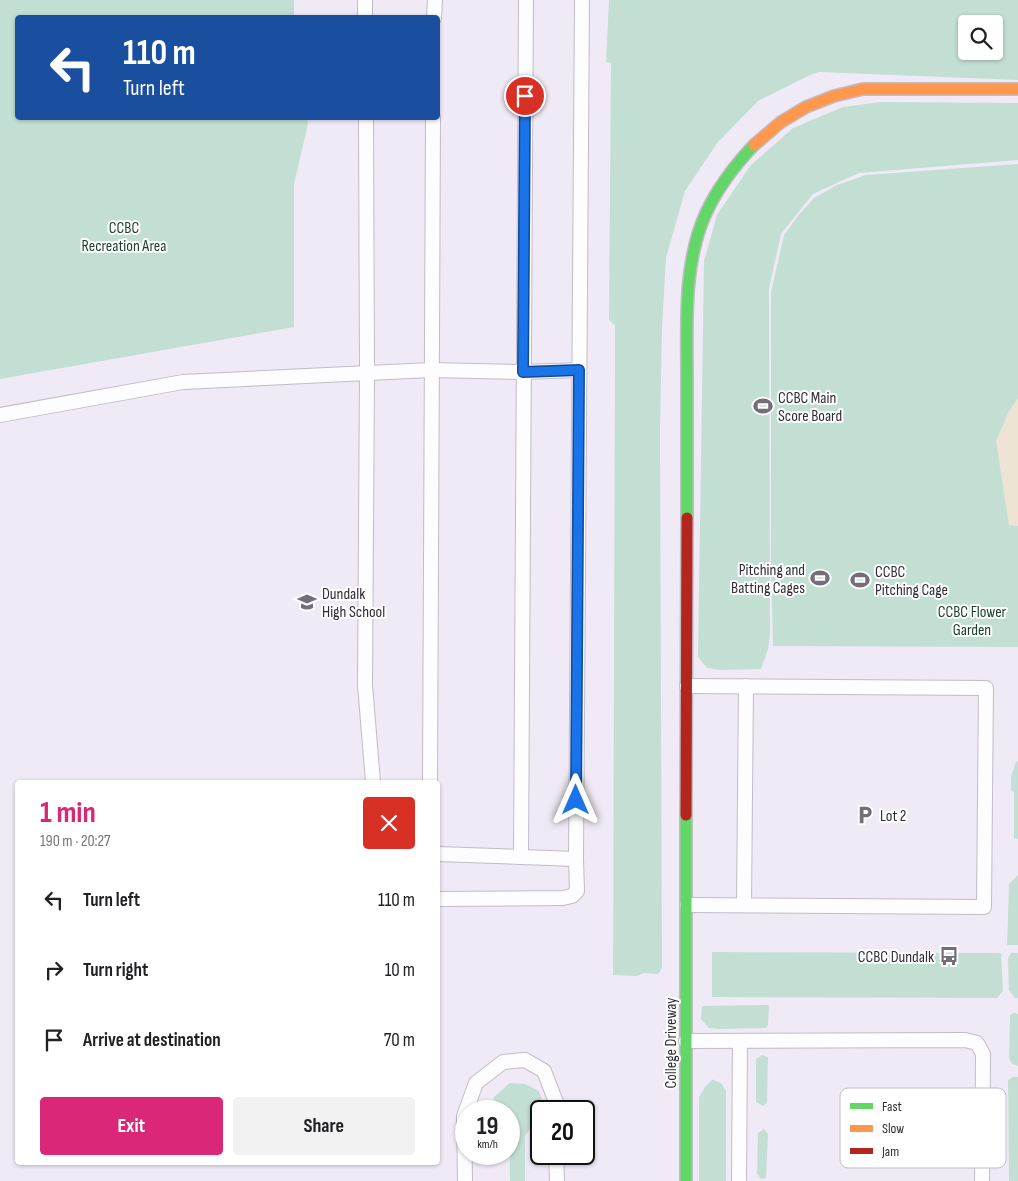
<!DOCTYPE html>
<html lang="en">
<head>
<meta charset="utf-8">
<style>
	body { margin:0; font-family:"Sofia Sans Condensed",sans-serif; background:#f2f2f2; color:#202124; height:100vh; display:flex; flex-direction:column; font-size:19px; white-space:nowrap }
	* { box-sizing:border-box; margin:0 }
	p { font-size:16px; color:#757577 }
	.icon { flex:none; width:28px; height:28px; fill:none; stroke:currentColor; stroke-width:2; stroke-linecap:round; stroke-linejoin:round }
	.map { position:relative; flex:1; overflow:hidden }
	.panel { position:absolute; left:15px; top:780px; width:425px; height:385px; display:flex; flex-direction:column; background:#fff; border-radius:5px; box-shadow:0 1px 4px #0004 }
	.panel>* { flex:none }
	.hud { position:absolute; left:15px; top:15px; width:425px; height:105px; border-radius:5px; box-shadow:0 1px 4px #0004; background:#1a4fa0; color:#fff; overflow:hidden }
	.controls { position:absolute; left:958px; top:15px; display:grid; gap:10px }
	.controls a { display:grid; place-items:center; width:45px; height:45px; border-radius:5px; background:#fff; box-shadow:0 1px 4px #0004; font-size:25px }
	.speed { position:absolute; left:455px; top:1100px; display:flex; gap:10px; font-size:25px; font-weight:700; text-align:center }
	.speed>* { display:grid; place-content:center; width:65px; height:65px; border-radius:50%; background:#fff; box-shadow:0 1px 4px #0004; line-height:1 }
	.speed small { font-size:12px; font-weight:400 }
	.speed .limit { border:2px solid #111; border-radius:8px; background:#fff; color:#111 }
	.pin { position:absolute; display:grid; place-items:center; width:42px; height:42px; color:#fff; margin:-21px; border:2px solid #fff; border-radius:50%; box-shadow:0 1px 5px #0007 }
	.me { position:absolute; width:55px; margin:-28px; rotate:0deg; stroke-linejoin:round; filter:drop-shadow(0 0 4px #0008) }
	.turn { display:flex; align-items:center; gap:18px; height:105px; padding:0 25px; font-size:22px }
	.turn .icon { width:65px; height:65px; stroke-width:2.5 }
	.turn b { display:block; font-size:35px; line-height:42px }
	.round { display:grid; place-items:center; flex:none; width:52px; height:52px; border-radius:5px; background:#f2f2f2 }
	.summary { display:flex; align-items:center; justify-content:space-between; height:85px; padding:0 25px }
	h1 { font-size:30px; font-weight:700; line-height:38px; color:#db2777 }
	.action { display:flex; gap:10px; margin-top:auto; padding:10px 25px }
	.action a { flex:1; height:58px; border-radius:5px; background:#db2777; color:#fff; font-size:20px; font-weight:700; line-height:58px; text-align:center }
	.action a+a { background:#f2f2f2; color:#202124 }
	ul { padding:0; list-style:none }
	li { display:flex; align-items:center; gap:15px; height:70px; padding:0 25px }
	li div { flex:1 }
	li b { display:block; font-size:19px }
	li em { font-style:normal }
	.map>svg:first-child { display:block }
	.green { fill:#c3dfd4; fill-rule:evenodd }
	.sand { fill:#ede4d6 }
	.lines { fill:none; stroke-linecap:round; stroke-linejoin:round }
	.lane-casing { stroke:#c2bcc7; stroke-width:16 }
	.fast-casing { stroke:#c2bcc7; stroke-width:14 }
	.slow-casing { stroke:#c2bcc7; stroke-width:14 }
	.jam-casing { stroke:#c2bcc7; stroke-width:14 }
	.lane { stroke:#fdfcfe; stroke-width:14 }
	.fast { stroke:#63d668; stroke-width:11 }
	.slow { stroke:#ff974d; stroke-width:11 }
	.jam { stroke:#b3261e; stroke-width:11 }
	.route-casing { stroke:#114b97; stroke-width:12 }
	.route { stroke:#1a73e8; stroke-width:9 }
	.labels { text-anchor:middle; stroke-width:4; stroke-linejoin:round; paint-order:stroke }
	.park-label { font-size:16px; fill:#1a412f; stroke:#fff }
	.poi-label { font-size:16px; fill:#312b36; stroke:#fff; text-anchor:start }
	.street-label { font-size:16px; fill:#312b36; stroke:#fff }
	.key { fill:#fff; stroke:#c1bfc3; stroke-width:1 }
	.key-label { font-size:14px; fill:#312b36 }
</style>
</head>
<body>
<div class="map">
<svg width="1018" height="1181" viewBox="0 0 1018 1181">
	<rect width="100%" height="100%" fill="#f0eaf6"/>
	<g class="green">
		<path d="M0,0h294v17l-276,1v100h289l1,6 -14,60v143l-294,52z"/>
		<path d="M609,0h409v80l-199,-8 -9,3 -52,26 -40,41 -33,49 -19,67 -4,70 -2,102 2,538 -4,6 -14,-1 -7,3 -24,-1 2,-616v-34l-6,-5 2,-257 -5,-1zM966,24h28v27h-28z"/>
		<path d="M880,102l138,1v57l-159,13 -46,21 -32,40 -12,55 1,346 -2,14 -7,20 -40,1 -14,-2 -9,-11 6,-396 13,-46 33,-49 43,-38 50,-21z"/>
		<path d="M1018,164v483l-245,-1 -2,-84v-270l13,-57 13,-18 17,-19 23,-13 29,-10z"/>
		<path d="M1018,761v78l-4,-1v-46l-3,-2v-13l5,-15z"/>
		<path d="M1018,875v70h-11l2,-61z"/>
		<path d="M712,952l289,1 2,38 -6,7 -285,-1z"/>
		<path d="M1011,953h7v45h-3l-6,-8 -1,-31z"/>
		<path d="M769,1005l-1,20 -2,3 -47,1 -10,-1 -8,-9 1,-13z"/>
		<path d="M1014,1013l4,1v52l-6,-2 -3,-6 1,-43z"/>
		<path d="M762,1055l6,2 -1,46 -4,3 -7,-4v-43z"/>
		<path d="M1013,1077h5v104h-9l-1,-101z"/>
		<path d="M711,1079l10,4 5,8v90h-27v-84l6,-10 7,-7z"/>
		<path d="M510,1083l15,1 14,7 6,18 -4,2v3l-16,22v45h-15l-1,-70h-17l2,-14z"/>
		<path d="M764,1129l4,5 -2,44 -5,1 -4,-5 1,-41z"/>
	</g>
	<path class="sand" d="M1018,398v128l-9,-1 -13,-84 13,-30z"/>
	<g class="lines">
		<g class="lane-casing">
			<g id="lane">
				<path d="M365,0v18"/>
				<path d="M434,18l1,-18"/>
				<path d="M366,118l1,255 -2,312 8,97"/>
				<path d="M0,415l183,-33 248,-12 92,2 56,-2"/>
				<path d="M430,782l3,-664"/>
				<path d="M438,854l138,5 6,-859"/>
				<path d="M521,857l5,-857"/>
				<path d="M438,899l125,-1 9,-2 5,-5 -1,-32"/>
				<path d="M687,905l297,2 2,-219 -299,-2"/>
				<path d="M744,905l2,-219"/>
				<path d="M686,1041l279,-1 12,3 6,11 -1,127"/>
				<path d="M556,1154l1,27"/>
				<path d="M465,1181l-1,-65 12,-33 27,-21 22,-2 19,11 12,31v9"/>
				<path d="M739,1181l1,-140"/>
			</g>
		</g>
		<g class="fast-casing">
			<g id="fast">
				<path d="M687,518c0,-46 0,-93 0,-140 0,-54 -4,-115 19,-165 12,-26 29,-48 48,-68"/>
				<path d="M686,1181v-366"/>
			</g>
		</g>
		<g class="slow-casing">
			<path id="slow" d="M754,145l27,-23 25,-15 28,-11 29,-7h155"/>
		</g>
		<g class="jam-casing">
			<path id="jam" d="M686,815l1,-297"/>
		</g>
		<use href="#lane" class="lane"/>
		<use href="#fast" class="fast"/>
		<use href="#slow" class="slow"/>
		<use href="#jam" class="jam"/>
	</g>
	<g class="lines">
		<g class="route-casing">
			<path id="route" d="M525,96l-2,276 56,-2 -3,430"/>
		</g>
		<use href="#route" class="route"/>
	</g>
	<defs>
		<g id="stadium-bare" transform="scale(1.5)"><path d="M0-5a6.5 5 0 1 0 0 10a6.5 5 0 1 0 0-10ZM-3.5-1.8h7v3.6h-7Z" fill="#746e79" stroke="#fff" stroke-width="2.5" paint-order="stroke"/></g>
		<g id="school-bare" transform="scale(1.5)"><path d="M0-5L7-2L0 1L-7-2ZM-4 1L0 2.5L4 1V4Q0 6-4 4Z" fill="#746e79" stroke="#fff" stroke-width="2.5" paint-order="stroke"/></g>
		<g id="parking-bare" transform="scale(1.5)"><path d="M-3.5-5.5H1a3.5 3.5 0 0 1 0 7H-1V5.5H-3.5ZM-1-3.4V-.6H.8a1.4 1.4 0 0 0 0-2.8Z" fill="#746e79" stroke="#fff" stroke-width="2.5" paint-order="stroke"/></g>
		<g id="bus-bare" transform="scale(1.5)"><path d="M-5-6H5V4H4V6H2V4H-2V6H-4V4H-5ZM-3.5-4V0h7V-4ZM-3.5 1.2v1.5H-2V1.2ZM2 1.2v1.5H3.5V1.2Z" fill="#746e79" stroke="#fff" stroke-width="2.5" paint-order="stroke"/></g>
	</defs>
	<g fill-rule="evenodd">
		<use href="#stadium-bare" x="763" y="406"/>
		<use href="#stadium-bare" x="820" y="578"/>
		<use href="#stadium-bare" x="860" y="580"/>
		<use href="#school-bare" x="307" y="602"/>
		<use href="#parking-bare" x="865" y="815"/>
		<use href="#bus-bare" x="949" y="956"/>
	</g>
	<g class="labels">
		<g class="park-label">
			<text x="124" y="233">CCBC<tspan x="124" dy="18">Recreation Area</tspan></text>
			<text x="972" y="617">CCBC Flower<tspan x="972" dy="18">Garden</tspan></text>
		</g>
		<g class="poi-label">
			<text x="778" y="403">CCBC Main<tspan x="778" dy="18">Score Board</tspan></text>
			<text x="805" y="575" text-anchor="end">Pitching and<tspan x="805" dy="18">Batting Cages</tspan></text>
			<text x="875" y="577">CCBC<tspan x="875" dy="18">Pitching Cage</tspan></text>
			<text x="322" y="599">Dundalk<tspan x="322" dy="18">High School</tspan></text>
			<text x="880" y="821">Lot 2</text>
			<text x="934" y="962" text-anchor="end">CCBC Dundalk</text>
		</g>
		<g class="street-label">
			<text transform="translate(670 1043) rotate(-90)" y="6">College Driveway</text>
		</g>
	</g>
	<rect x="840" y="1088" width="166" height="80" rx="8" class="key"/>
	<rect x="850" y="1103" width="23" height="6" fill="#63d668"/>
	<rect x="850" y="1125" width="23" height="7" fill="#ff974d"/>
	<rect x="850" y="1148" width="23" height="6" fill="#b3261e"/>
	<g class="key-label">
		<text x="882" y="1111">Fast</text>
		<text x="882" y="1133">Slow</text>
		<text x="882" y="1156">Jam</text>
	</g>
</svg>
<div class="controls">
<a><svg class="icon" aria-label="search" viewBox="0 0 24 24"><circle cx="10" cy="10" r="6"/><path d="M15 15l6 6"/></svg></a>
</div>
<div class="speed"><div>19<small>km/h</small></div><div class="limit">20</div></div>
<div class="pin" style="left:525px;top:96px;background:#d93025"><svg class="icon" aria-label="arrive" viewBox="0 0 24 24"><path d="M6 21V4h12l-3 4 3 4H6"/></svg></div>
<svg class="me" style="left:576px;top:800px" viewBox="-20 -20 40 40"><path d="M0-17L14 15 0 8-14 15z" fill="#1a73e8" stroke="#fff" stroke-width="4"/></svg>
<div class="hud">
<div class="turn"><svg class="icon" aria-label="left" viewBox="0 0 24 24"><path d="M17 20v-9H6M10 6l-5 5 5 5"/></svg><div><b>110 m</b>Turn left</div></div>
</div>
<section class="panel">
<div class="summary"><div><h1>1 min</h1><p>190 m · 20:27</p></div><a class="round" style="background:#d93025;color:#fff"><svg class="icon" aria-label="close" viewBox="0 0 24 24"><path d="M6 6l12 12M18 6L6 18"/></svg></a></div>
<ul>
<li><svg class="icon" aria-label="left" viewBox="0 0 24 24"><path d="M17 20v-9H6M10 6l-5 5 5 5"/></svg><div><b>Turn left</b></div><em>110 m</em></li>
<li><svg class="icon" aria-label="right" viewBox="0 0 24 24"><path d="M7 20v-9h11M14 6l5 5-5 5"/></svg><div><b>Turn right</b></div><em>10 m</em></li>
<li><svg class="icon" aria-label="arrive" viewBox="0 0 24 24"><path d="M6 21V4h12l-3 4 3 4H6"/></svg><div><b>Arrive at destination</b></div><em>70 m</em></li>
</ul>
<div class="action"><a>Exit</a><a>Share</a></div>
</section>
</div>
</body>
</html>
